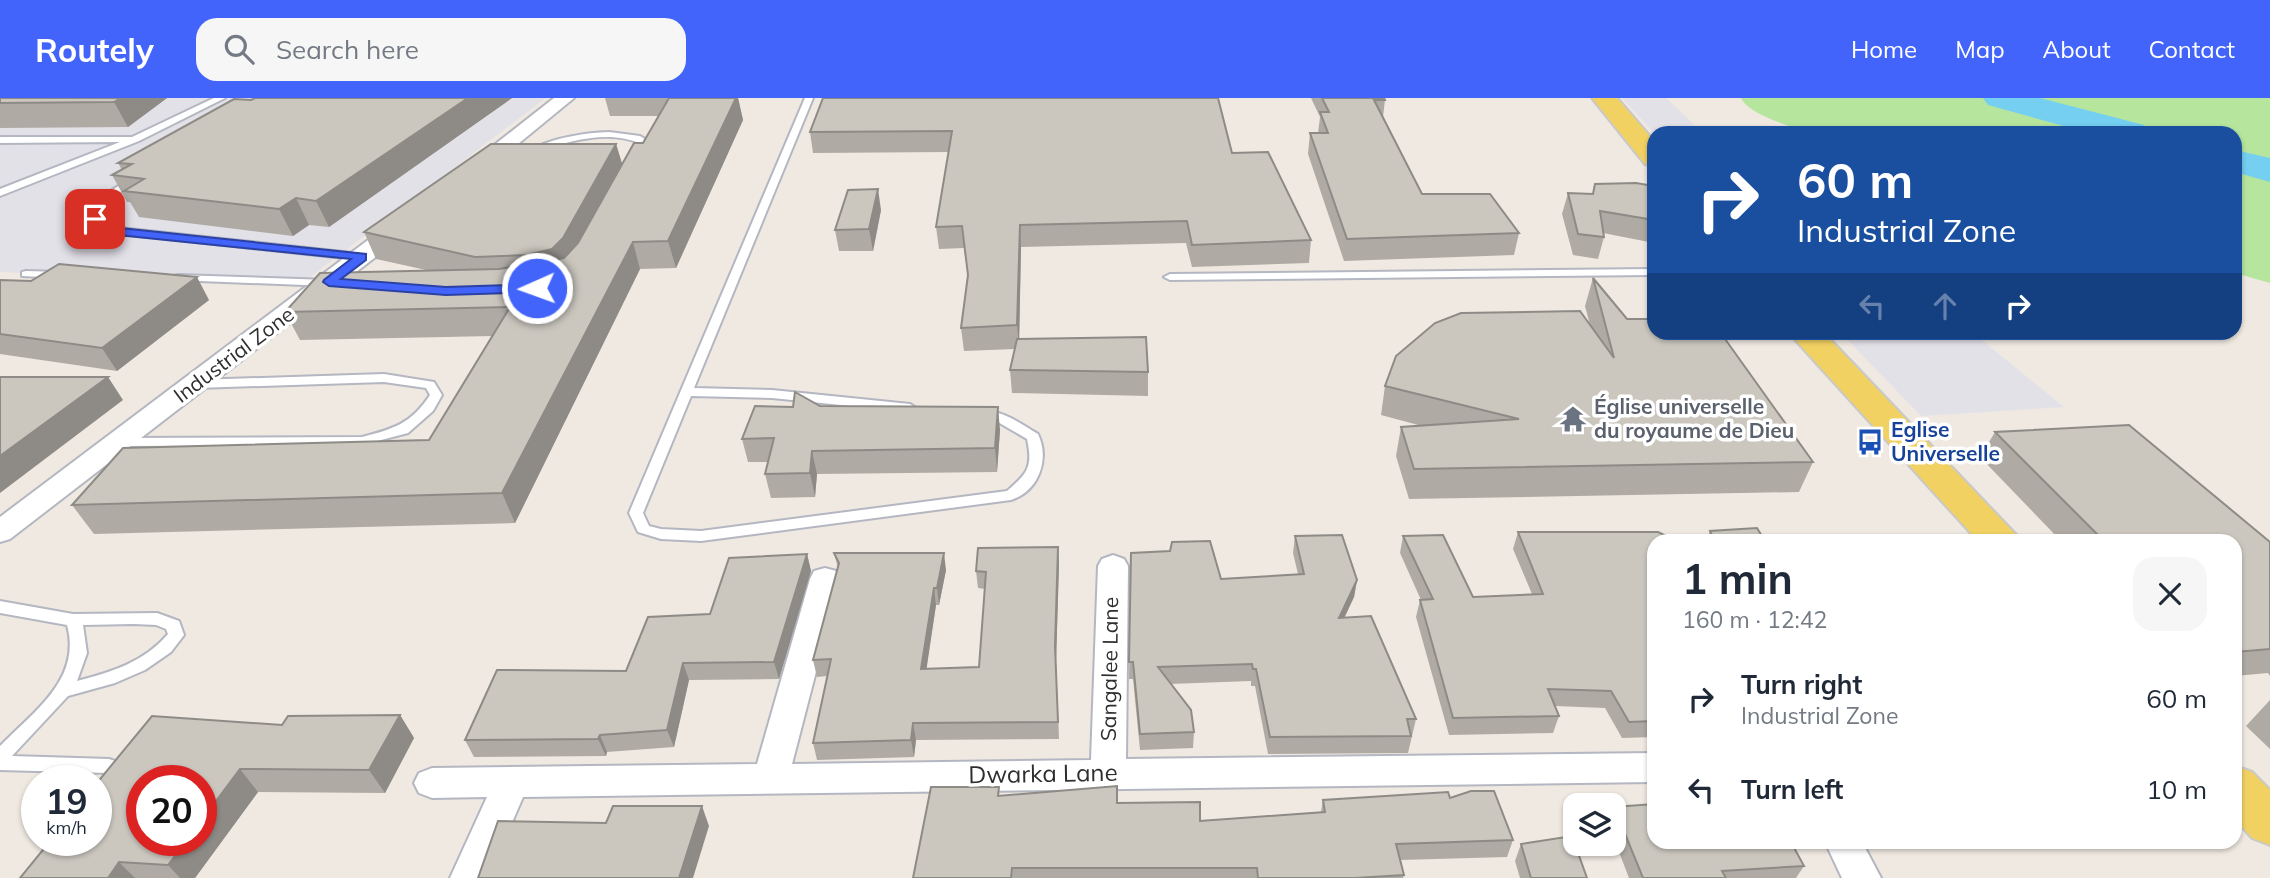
<!DOCTYPE html>
<html lang="en">
<head>
<meta charset="utf-8">
<style>
	body { margin:0; font-family:Mulish,sans-serif; background:#f6f6f7; color:#1f2937; height:100vh; display:flex; flex-direction:column; font-size:26px; white-space:nowrap }
	* { box-sizing:border-box; margin:0 }
	p { font-size:23px; color:#747a83 }
	.icon { flex:none; width:38px; height:38px; fill:none; stroke:currentColor; stroke-width:2; stroke-linecap:round; stroke-linejoin:round }
	.map { position:relative; flex:1; overflow:hidden }
	.side { position:absolute; left:1647px; top:436px; width:595px; height:315px; display:flex; flex-direction:column; background:#fff; border-radius:21px; box-shadow:0 2px 5px #0004 }
	.side>* { flex:none }
	.top-card { position:absolute; left:1647px; top:28px; width:595px; height:214px; border-radius:21px; box-shadow:0 2px 5px #0004; background:#1a4fa0; color:#fff; overflow:hidden }
	.buttons { position:absolute; left:1563px; top:695px; display:grid; gap:14px }
	.buttons a { display:grid; place-items:center; width:63px; height:63px; border-radius:14px; background:#fff; box-shadow:0 2px 5px #0004; font-size:35px }
	.speed { position:absolute; left:21px; top:667px; display:flex; gap:14px; font-size:35px; font-weight:700; text-align:center }
	.speed>* { display:grid; place-content:center; width:91px; height:91px; border-radius:50%; background:#fff; box-shadow:0 2px 5px #0004; line-height:1 }
	.speed small { font-size:18px; font-weight:400 }
	.speed .limit { border:10px solid #d22; background:#fff; color:#111 }
	.pin { position:absolute; display:grid; place-items:center; width:60px; height:60px; color:#fff; margin:-30px; border-radius:14px; box-shadow:0 4px 10px #0006 }
	.me { position:absolute; width:77px; margin:-38px; rotate:268deg; stroke-linejoin:round; filter:drop-shadow(0 0 5px #0008) }
	.turn { display:flex; align-items:center; gap:24px; height:147px; padding:0 35px; font-size:32px }
	.turn .icon { width:91px; height:91px; stroke-width:2.5 }
	.turn b { display:block; font-size:49px; line-height:60px }
	.lanes { display:flex; align-items:center; height:66px; padding:0 35px; background:#0003; justify-content:center; gap:35px; direction:ltr }
	.lanes .off { opacity:.35 }
	.round { display:grid; place-items:center; flex:none; width:74px; height:74px; border-radius:21px; background:#f6f6f7 }
	.headline { display:flex; align-items:center; justify-content:space-between; height:119px; padding:0 35px }
	h1 { font-size:42px; font-weight:700; line-height:52px }
	ul { padding:0; list-style:none }
	li { display:flex; align-items:center; gap:21px; height:91px; padding:0 35px }
	li div { flex:1 }
	li b { display:block; font-size:26px }
	li em { font-style:normal }
	header { display:flex; align-items:center; gap:42px; box-sizing:border-box; height:98px; padding:0 35px; background:#4264fb; color:#fff }
	header strong { font-size:33px }
	nav { display:flex; gap:38px; margin-inline-start:auto; font-size:24px }
	.search { width:490px; height:63px; background:#f6f6f7; display:flex; align-items:center; gap:18px; box-sizing:border-box; padding:0 24px; border-radius:21px; color:#747a83; font-size:26px }
	.map>svg:first-child { display:block }
	.industrial { fill:#e3e1e8 }
	.green { fill:#b6e59e }
	.lines { fill:none; stroke-linecap:round; stroke-linejoin:round }
	.river { fill:#75cff0; fill-rule:evenodd }
	.lane-casing { stroke:#b4b7c1; stroke-width:4 }
	.street-casing { stroke:#b4b7c1; stroke-width:4 }
	.primary-casing { stroke:#c9c9c9; stroke-width:4 }
	.lane { fill:#fff; fill-rule:evenodd }
	.street { fill:#fff; fill-rule:evenodd }
	.primary { fill:#f2d163; fill-rule:evenodd }
	.wall { fill:#afaba4 }
	.shaded-wall { fill:#8e8b86 }
	.building { fill:#cbc7bf; stroke:#8e8b86; stroke-width:2 }
	.route { fill:#4264fb; stroke:#2b41a3; stroke-width:2 }
	.labels { text-anchor:middle; stroke-width:7; stroke-linejoin:round; paint-order:stroke }
	.street-label { font-size:21px; fill:#2e2e2e; stroke:#fff }
	.worship-label { font-size:21px; font-weight:bold; fill:#5b616d; stroke:#fff; text-anchor:start }
	.transit-label { font-size:21px; font-weight:bold; fill:#164399; stroke:#fff; text-anchor:start }
	.near-street-label { font-size:24px; fill:#2e2e2e; stroke:#fff }
</style>
</head>
<body>
<header>
<strong>Routely</strong>
<div class="search"><svg class="icon" aria-label="search" viewBox="0 0 24 24"><circle cx="10" cy="10" r="6"/><path d="M15 15l6 6"/></svg>Search here</div>
<nav><a>Home</a><a>Map</a><a>About</a><a>Contact</a></nav>
</header>
<div class="map">
<svg width="2270" height="780" viewBox="0 0 2270 780">
	<rect width="100%" height="100%" fill="#efe9e1"/>
	<g class="industrial">
		<path d="M0,0h546l-246,187 -300,-13z"/>
		<path d="M1622,0h44l37,35h-49z"/>
		<path d="M1841,235h132l91,74 -143,9z"/>
	</g>
	<path class="green" d="M1741,0h529v185l-35,-10v-140h-424c-18,-6 -62,-18 -70,-35z"/>
	<g class="lines">
		<g class="river">
			<path d="M1983,0h57l104,27 5,8h-60l-101,-28z"/>
			<path d="M2235,52l35,8v24l-35,-10z"/>
		</g>
		<g class="lane-casing">
			<g id="lane">
				<path d="M214,0h11l-86,43 -139,55v-7l120,-47 -120,1v-6h132z"/>
				<path d="M805,0h8l-119,290 78,2 138,14 6,4 -6,4 -138,-14 -81,-2 -48,117 6,13 12,3 40,2 306,-40c21,-18 26,-24 20,-52l-31,-18 -18,-3 -2,-3 2,-3c23,-4 41,11 60,22 12,25 1,57 -27,66l-310,41 -40,-2 -23,-7 -9,-19z"/>
				<path d="M609,34l31,4 11,7 -8,14 -3,1 -5,-3 6,-11c-28,-14 -71,-5 -98,7l-3,8 -8,-2 4,-10c23,-10 48,-14 73,-15z"/>
				<path d="M134,78l4,1v4l-33,21 -5,16 11,9 251,27 6,3 -6,3 -258,-28 -14,-13 5,-18z"/>
				<path d="M1654,171v6l-484,5 -6,-3 6,-3z"/>
				<path d="M26,173l34,1 6,3 -6,3 -38,-2v-4z"/>
				<path d="M178,177l151,5 6,3 -6,3 -155,-6v-4z"/>
				<path d="M384,276l50,8 8,13 -9,16 -25,22 -46,12 -242,1 -7,-4 7,-4 242,-1c31,-8 49,-13 68,-42l-4,-7 -42,-6 -188,6 -6,-4 6,-4z"/>
				<path d="M0,503l73,13 84,-1 22,8 5,14 -13,17 -26,18 -30,13 -47,13 -56,60 97,3 6,2 3,5 -3,5 -6,2 -109,-3v-24c34,-35 82,-67 67,-121l-67,-12zM134,526l22,1 10,4 2,5c-24,28 -56,38 -91,47l10,-28 -4,-28z"/>
			</g>
		</g>
		<g class="street-casing">
			<g id="street">
				<path d="M554,0h20l-90,74h-14l-3,-4 3,-4z"/>
				<path d="M400,123l11,6 -3,5 -398,307 -10,3v-25l392,-295z"/>
				<path d="M1113,457l11,4 4,7 -2,193 528,-6v29l-1131,15 -35,81h-38l37,-81 -55,1 -13,-5 -5,-10 5,-10 13,-5 325,-4 53,-185 4,-8 11,-3 11,3 4,8 -48,185 299,-4 7,-194 4,-7z"/>
				<path d="M1825,744h37l19,36h-39z"/>
			</g>
		</g>
		<g class="primary-casing">
			<g id="primary">
				<path d="M1592,0h25l37,43v25l-9,-2z"/>
				<path d="M1788,234h35l199,209h-44z"/>
				<path d="M2235,668l17,6 18,18v55l-18,-7 -17,-19z"/>
			</g>
		</g>
		<use href="#lane" class="lane"/>
		<use href="#street" class="street"/>
		<use href="#primary" class="primary"/>
	</g>
	<g class="wall">
		<path d="M0,0h167l-39,29 -128,1z"/>
		<path d="M512,0l-183,129 -20,-2 -16,11 -154,-19 -9,-15h-3l-15,-27 10,-5 -4,-7 133,-63z"/>
		<path d="M605,0h133l5,22 -67,148 -36,1 -125,254 -421,11 -22,-29 357,-65 64,-104 -193,4 -15,-28 141,-42 -50,-11 -12,-27 252,-88 6,20 21,-21 16,-27h-49z"/>
		<path d="M823,0l409,55 79,87 -2,23 -117,4 -6,-24 -165,4 -2,92 129,33v24l-136,-3 -2,-23 5,-21 -51,2 -3,-23 7,-51 -4,-29 -25,1 -3,-22 13,-75 -136,1 -3,-21z"/>
		<path d="M1311,0h73l1,2 -2,17 39,77 97,39 -5,22 -170,6 -36,-107 2,-21h8l2,-16z"/>
		<path d="M1654,88v57l-51,-10 1,4 -6,22 -25,-4 -11,-41 6,-21 24,1z"/>
		<path d="M881,112l-8,41h-34l-4,-21z"/>
		<path d="M1593,180l34,41 186,143 -14,30 -390,7 -13,-43 5,-29 21,-1 -41,-11 4,-29 205,-61 -5,-19z"/>
		<path d="M0,182l209,20 -92,71 -117,-17z"/>
		<path d="M820,308l180,24 -3,42 -180,2 -2,23 -44,1 -6,-24 3,-12h-20l-6,-23 51,-32z"/>
		<path d="M1995,334l275,110v134l-2,-3 -33,3v-135h-174l-81,-84z"/>
		<path d="M1710,433l55,10h-59z"/>
		<path d="M1518,434l136,9v196l-32,1 -17,-30 -50,-2 4,10 -6,17 -104,2 -33,-118 4,-17h1l-21,-47 3,-17 70,61 59,-3 -19,-45z"/>
		<path d="M1295,438l62,44 -3,17 -9,20 71,102 -8,34 -140,1 -13,-68h-4v-5l-81,3 24,48 -1,16 -53,2 -7,-71h-4l2,-126 90,26 77,-5 -5,-21z"/>
		<path d="M1058,449l1,17 -3,98 3,77 -143,1 -2,17 -97,3 -4,-17 14,-67 -10,1 -4,-17 25,-92 -4,-15 112,17 -7,35h-3l-10,64 53,-2 6,-78 -7,-1 -2,-17z"/>
		<path d="M807,456l4,17 -32,108 -90,1 -15,67 -67,5 -1,4 -132,1 -9,-17 161,-69 84,-57z"/>
		<path d="M2270,602v49l-24,-23z"/>
		<path d="M400,617l14,23 -29,55 -127,-1 -63,86h-175l262,-153z"/>
		<path d="M1000,698l117,7 83,18 121,-9 2,-12 127,-2 63,42 -6,17 -107,3 4,15 -1,3h-490z"/>
		<path d="M1614,709l190,59 -8,12h-167l-15,-39z"/>
		<path d="M1521,746l66,34h-67l-5,-17z"/>
	</g>
	<g class="shaded-wall">
		<path d="M121,0h46l-39,29 -14,-25z"/>
		<path d="M468,0h44l-183,129 -13,-26z"/>
		<path d="M722,0h16l5,22 -67,148 -8,-27z"/>
		<path d="M616,46l8,26 -52,95 -35,17 -10,-27z"/>
		<path d="M878,91l3,21 -8,41 -4,-22z"/>
		<path d="M296,100l13,27 -16,11 -14,-27z"/>
		<path d="M1020,127l1,22 -2,102 -2,-24z"/>
		<path d="M633,144l7,27 -125,254 -13,-30z"/>
		<path d="M197,179l12,23 -92,71 -15,-23z"/>
		<path d="M108,279l15,23 -123,93v-37z"/>
		<path d="M998,309l2,23 -3,42 -2,-24z"/>
		<path d="M812,353l5,23 -2,23 -5,-24z"/>
		<path d="M1058,449l1,17 -3,98 3,77 -4,-93z"/>
		<path d="M944,455l2,17 -7,35 -2,-17z"/>
		<path d="M807,456l4,17 -32,108 -5,-17z"/>
		<path d="M1357,482l-3,17 -18,37 3,-16z"/>
		<path d="M934,490l2,17 -12,81 -3,-17z"/>
		<path d="M683,565l6,17 -15,67 -7,-17z"/>
		<path d="M400,617l14,23 -29,55 -16,-23z"/>
		<path d="M913,625l3,17 -2,17 -3,-17z"/>
		<path d="M600,637l7,17 -1,4 -8,-17z"/>
		<path d="M240,671l18,23 -63,86h-15l-12,-13 19,-25h14v-19z"/>
		<path d="M702,708l7,20 -16,52h-14z"/>
		<path d="M119,764l16,16h-27z"/>
	</g>
	<g class="building">
		<path d="M0,0h121l-7,4 -114,1z"/>
		<path d="M255,0h213l-152,103 -20,-3 -17,11 -155,-18 20,-12 -32,-4 20,-11 -14,-1 116,-64 17,1z"/>
		<path d="M669,0h67l-68,143 -35,1 -131,251 -430,12 51,-57 306,-8 81,-133 -225,5 35,-39 179,-4 65,-11 14,-15 56,-100h9z"/>
		<path d="M823,0h395l14,55 36,-1 43,88 -119,5 -5,-24 -167,4 -3,100 -56,3 7,-53 -6,-49 -26,1 16,-96 -142,1z"/>
		<path d="M1322,0h62l1,2h-11l48,94h68l29,39 -172,6 -37,-106h18l-8,-21h9z"/>
		<path d="M491,46h125l-53,94 -11,11 -25,6 -52,2 -111,-25z"/>
		<path d="M1636,85l18,3v34l-54,-9 4,26 -26,-3 -10,-41 25,1 2,-10z"/>
		<path d="M878,91l-9,40 -34,1 13,-40z"/>
		<path d="M59,166l138,13 -95,71 -102,-14v-54l31,1z"/>
		<path d="M1593,180l34,41h27v13h66l93,130 -399,7 -13,-42 118,-8 -134,-33 11,-30 39,-33 26,-10 119,-2 34,47z"/>
		<path d="M1146,239l2,35 -138,-2 7,-31z"/>
		<path d="M0,279h108l-108,79z"/>
		<path d="M795,294l25,14 178,1 -3,41 -183,3 -2,22 -45,1 9,-36 -32,1 13,-33 38,1z"/>
		<path d="M2129,327l141,117v107l-35,3v-111h-131l-109,-109z"/>
		<path d="M1757,430l8,13h-50l-5,-10z"/>
		<path d="M1518,434h140l19,9h-23v180l-25,1 -18,-31 -63,-2 11,27 -106,2 -33,-118 13,-1 -30,-63 40,-1 30,62 70,-3z"/>
		<path d="M1342,437l15,45 -18,38 32,-2 45,103h-9l4,17 -141,1 -14,-68h-3l-1,-5 -94,3 33,43 3,22 -54,2 -7,-72h-4l2,-109 39,-2 2,-9 38,-1 11,38 83,-5 -9,-38z"/>
		<path d="M1058,449l-3,99 3,76 -145,1 -2,17 -98,3 18,-84 -18,1 26,-97 -5,-10h110l-7,35h-3l-13,81 58,-2 7,-95 -10,-1 2,-23z"/>
		<path d="M807,456l-33,108 -91,1 -16,67 -67,5 -2,4 -133,1 32,-70 129,1 22,-54 62,-3 19,-56z"/>
		<path d="M400,617l-31,55 -129,-1 -39,52v-41h-59v60h45l-19,25 -49,-3 -11,16h-88l31,-38h45v-56l56,-68 130,9 6,-9z"/>
		<path d="M1117,688v17l83,-1v19l125,-9 -2,-12 125,-8 2,6 21,-7h23l19,49 -117,4 8,31 -49,3h-97l-1,-10h-245l-1,10h-98l18,-91h68l-1,9z"/>
		<path d="M1654,706v38h137l13,24 -82,5 4,7h-83l-29,-71z"/>
		<path d="M613,708h89l-23,72h-201l20,-57 108,2z"/>
		<path d="M1572,738l15,42h-56l-10,-34z"/>
	</g>
	<path class="route" d="M95,117l16,12 255,27v6l-25,19 105,8 91,-3 7,4 -7,4 -91,3 -117,-9 -6,-4 1,-2 27,-21 -243,-25 -19,-15z"/>
	<defs>
		<g id="temple-bare" transform="scale(2.1)"><path d="M0-6L5-2H3V0L6.5 2.5H4V6H1.5V3h-3V6H-4V2.5H-6.5L-3 0V-2H-5Z" fill="#6b7280" stroke="#fff" stroke-width="2.5" paint-order="stroke"/></g>
		<g id="bus-bare" transform="scale(2.1)"><path d="M-5-6H5V4H4V6H2V4H-2V6H-4V4H-5ZM-3.5-4V0h7V-4ZM-3.5 1.2v1.5H-2V1.2ZM2 1.2v1.5H3.5V1.2Z" fill="#1a4fb4" stroke="#fff" stroke-width="2.5" paint-order="stroke"/></g>
	</defs>
	<g fill-rule="evenodd">
		<use href="#temple-bare" x="1573" y="321"/>
		<use href="#bus-bare" x="1870" y="344"/>
	</g>
	<g class="labels">
		<g class="street-label">
			<text transform="translate(234 257) rotate(-37)" y="7">Industrial Zone</text>
			<text transform="translate(1110 571) rotate(-89)" y="7">Sangalee Lane</text>
		</g>
		<g class="worship-label">
			<text x="1594" y="316">Église universelle<tspan x="1594" dy="24">du royaume de Dieu</tspan></text>
		</g>
		<g class="transit-label">
			<text x="1891" y="339">Eglise<tspan x="1891" dy="24">Universelle</tspan></text>
		</g>
		<g class="near-street-label">
			<text transform="translate(1043 676) rotate(-1)" y="8">Dwarka Lane</text>
		</g>
	</g>
</svg>
<div class="buttons">
<a><svg class="icon" aria-label="layers" viewBox="0 0 24 24"><path d="M12 4l9 5-9 5-9-5zM3 14l9 5 9-5"/></svg></a>
</div>
<div class="speed"><div>19<small>km/h</small></div><div class="limit">20</div></div>
<div class="pin" style="left:95px;top:121px;background:#d93025"><svg class="icon" aria-label="arrive" viewBox="0 0 24 24"><path d="M6 21V4h12l-3 4 3 4H6"/></svg></div>
<svg class="me" style="left:537px;top:190px" viewBox="-20 -20 40 40"><circle r="17" fill="#4264fb" stroke="#fff" stroke-width="3"/><path d="M0-11L8 9 0 5-8 9z" fill="#fff"/></svg>
<div class="top-card">
<div class="turn"><svg class="icon" aria-label="right" viewBox="0 0 24 24"><path d="M7 20v-9h11M14 6l5 5-5 5"/></svg><div><b>60 m</b>Industrial Zone</div></div>
<div class="lanes"><svg class="icon off" aria-label="left" viewBox="0 0 24 24"><path d="M17 20v-9H6M10 6l-5 5 5 5"/></svg><svg class="icon off" aria-label="ahead" viewBox="0 0 24 24"><path d="M12 20V5M6 11l6-6 6 6"/></svg><svg class="icon" aria-label="right" viewBox="0 0 24 24"><path d="M7 20v-9h11M14 6l5 5-5 5"/></svg></div>
</div>
<section class="side">
<div class="headline"><div><h1>1 min</h1><p>160 m · 12:42</p></div><a class="round"><svg class="icon" aria-label="close" viewBox="0 0 24 24"><path d="M6 6l12 12M18 6L6 18"/></svg></a></div>
<ul>
<li><svg class="icon" aria-label="right" viewBox="0 0 24 24"><path d="M7 20v-9h11M14 6l5 5-5 5"/></svg><div><b>Turn right</b><p>Industrial Zone</p></div><em>60 m</em></li>
<li><svg class="icon" aria-label="left" viewBox="0 0 24 24"><path d="M17 20v-9H6M10 6l-5 5 5 5"/></svg><div><b>Turn left</b></div><em>10 m</em></li>
</ul>
</section>
</div>
</body>
</html>
